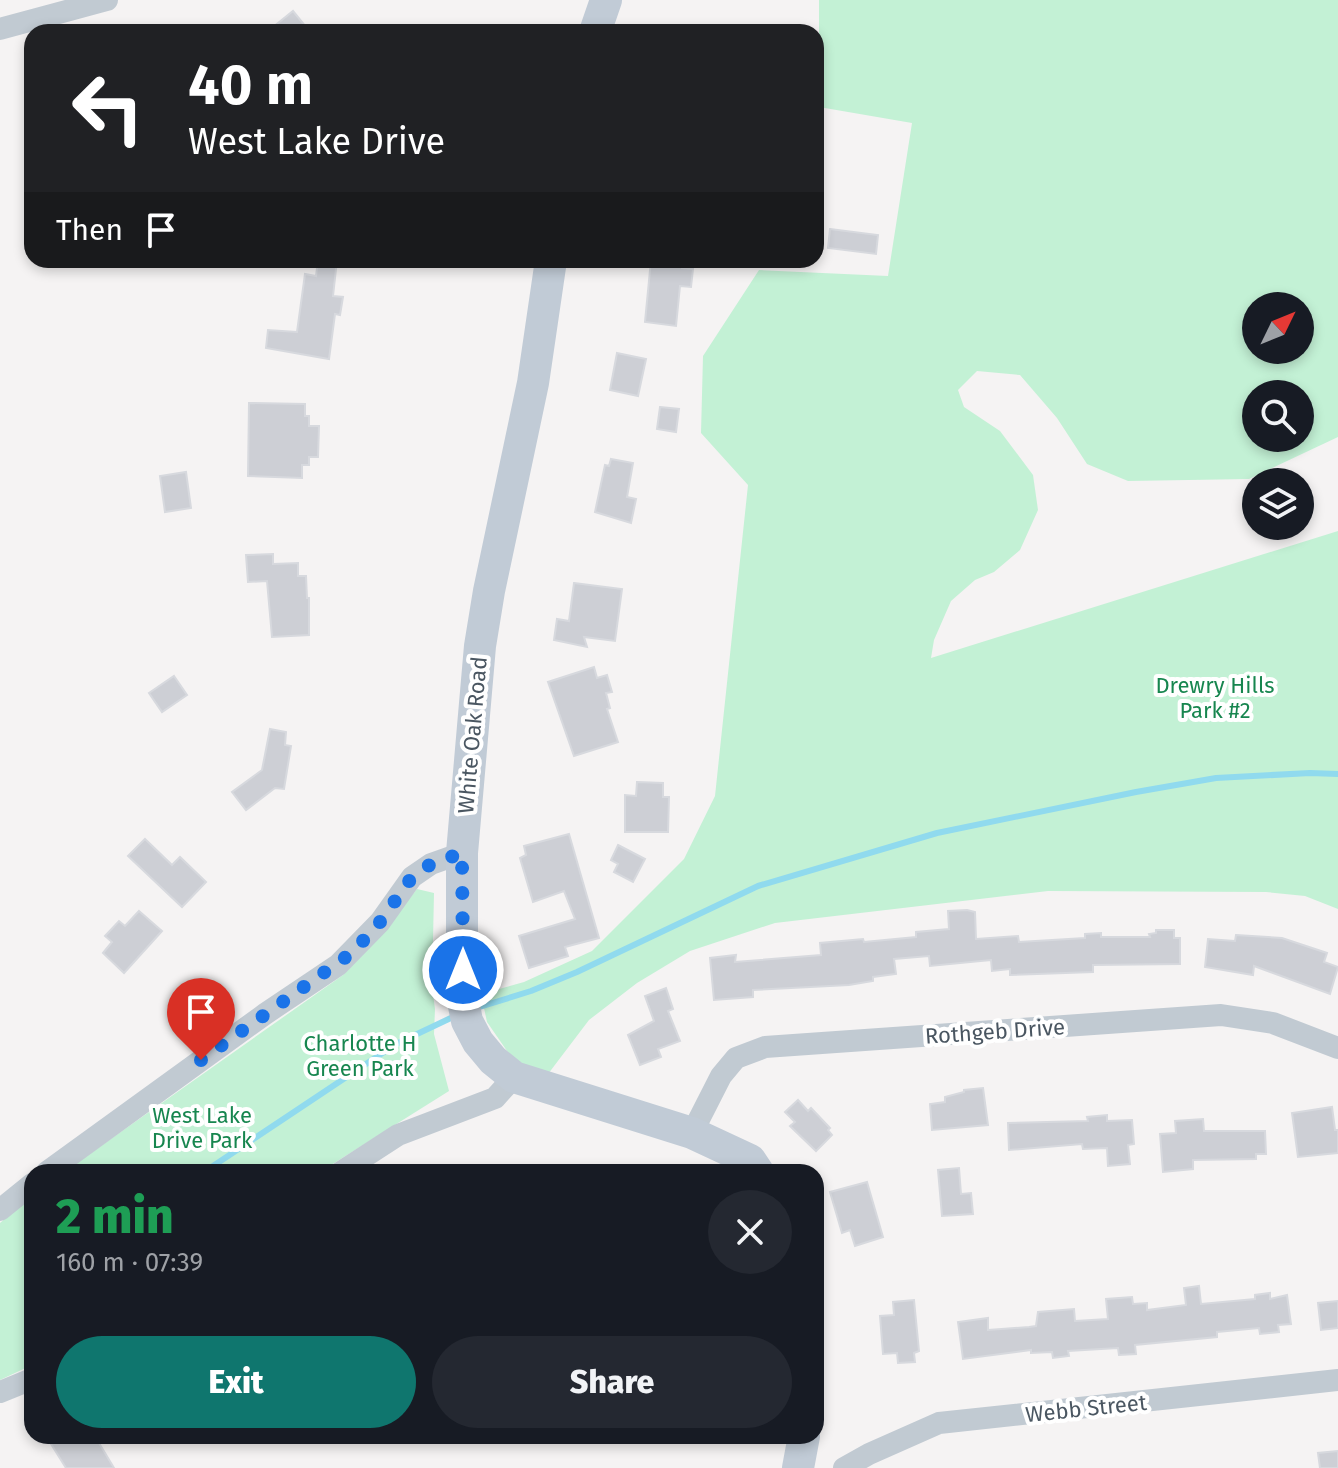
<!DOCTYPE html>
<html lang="en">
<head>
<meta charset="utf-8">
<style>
	body { margin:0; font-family:"Fira Sans",sans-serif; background:#242831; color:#f1f3f6; height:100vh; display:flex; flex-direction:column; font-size:30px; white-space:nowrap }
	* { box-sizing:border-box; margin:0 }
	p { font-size:26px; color:#9ea1a6 }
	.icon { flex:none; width:44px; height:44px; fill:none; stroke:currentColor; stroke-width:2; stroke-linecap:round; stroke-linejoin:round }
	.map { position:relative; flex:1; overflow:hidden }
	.drawer { position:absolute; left:24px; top:1164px; width:800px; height:280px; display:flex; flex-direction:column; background:#171b24; border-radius:24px; box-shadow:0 4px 12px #0003 }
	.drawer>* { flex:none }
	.guide { position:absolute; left:24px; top:24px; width:800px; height:244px; border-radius:24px; box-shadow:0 4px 12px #0003; background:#202124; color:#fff; overflow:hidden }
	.needle { width:52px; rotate:47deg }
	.controls { position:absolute; left:1242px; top:292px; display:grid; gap:16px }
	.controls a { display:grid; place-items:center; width:72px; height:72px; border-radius:50%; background:#171b24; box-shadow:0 4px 12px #0003; font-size:40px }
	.pin { position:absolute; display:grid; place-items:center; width:68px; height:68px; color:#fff; margin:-82px -34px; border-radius:50% 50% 50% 0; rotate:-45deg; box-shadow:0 0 8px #0007 }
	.pin .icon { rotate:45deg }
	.me { position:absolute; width:88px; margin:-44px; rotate:0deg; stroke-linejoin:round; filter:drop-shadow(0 0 6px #0008) }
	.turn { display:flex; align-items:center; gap:28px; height:168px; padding:0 32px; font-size:36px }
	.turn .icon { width:104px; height:104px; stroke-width:2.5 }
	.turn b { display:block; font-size:56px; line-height:68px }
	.then { display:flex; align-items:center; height:76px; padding:0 32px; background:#0003; gap:16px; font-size:30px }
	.round { display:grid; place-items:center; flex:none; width:84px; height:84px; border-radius:42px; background:#242831 }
	.head { display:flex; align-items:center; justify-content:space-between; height:136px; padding:0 32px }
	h1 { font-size:48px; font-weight:800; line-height:60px; color:#1e9e55 }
	.cta { display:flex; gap:16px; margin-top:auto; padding:16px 32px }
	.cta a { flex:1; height:92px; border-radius:48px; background:#0f766e; color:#fff; font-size:32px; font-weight:800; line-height:92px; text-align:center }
	.cta a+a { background:#242831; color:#f1f3f6 }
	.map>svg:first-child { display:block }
	.green { fill:#c3f1d5; fill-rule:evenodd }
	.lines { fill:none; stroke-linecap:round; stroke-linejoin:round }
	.stream { stroke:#90daee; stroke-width:6 }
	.building { fill:#cdcfd5; stroke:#d7d9de; stroke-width:2 }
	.street { stroke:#c1cad2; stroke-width:22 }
	.secondary { stroke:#c1cbd6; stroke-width:32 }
	.route { stroke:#1a73e8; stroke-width:14; stroke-dasharray:0 25.2 }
	.labels { text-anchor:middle; stroke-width:8; stroke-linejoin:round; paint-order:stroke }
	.park-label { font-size:22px; fill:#17864f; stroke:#fff }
	.street-label { font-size:22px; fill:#4a5661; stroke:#fff }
</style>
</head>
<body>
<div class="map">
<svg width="1338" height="1468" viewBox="0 0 1338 1468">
	<rect width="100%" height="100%" fill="#f5f3f3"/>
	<g class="green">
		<path d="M819,0h519v437l-89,42 -121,2 -41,-17 -30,-46 -37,-43 -43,-4 -19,19 6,17 36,24 33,44 5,35 -18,40 -26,22 -19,8 -24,21 -17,39 -3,18 407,-127v378l-33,-13 -39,-4 -218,-1 -273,32 -85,28 -53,32 -48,37 -44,58 -31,-17 -27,-39 -6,-28 43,-12 68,-31 92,-92 31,-63 33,-311 -47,-52 2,-77 56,-86 129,6 24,-153 -93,-16zM1256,306h44v44h-44zM1256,394h44v44h-44z"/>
		<path d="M417,889l17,4 -2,94 3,22 -1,25 15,57 -129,81h-256l279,-197 30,-31z"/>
		<path d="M32,1196v169l-32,15v-157z"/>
	</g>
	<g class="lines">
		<g class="stream">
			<path d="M473,1009l58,-18 46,-19 181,-86 179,-53 199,-41 80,-14 94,-5 28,1"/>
			<path d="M204,1172l192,-128 59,-28"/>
		</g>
	</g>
	<g class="building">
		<path d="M293,11l17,21h-43z"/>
		<path d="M830,229l48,6 -2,19 -48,-6z"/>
		<path d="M318,260h19l-4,36 10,1 -3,18 -5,-1 -6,45 -63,-11 2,-18 29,2 8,-58 11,2z"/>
		<path d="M651,260h32l-1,8 11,1 -2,18 -11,-1 -4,40 -31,-4z"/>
		<path d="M617,353l29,6 -8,37 -28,-6z"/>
		<path d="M249,403l56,1v12h4v10h10l-1,31h-9v8h-7v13l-54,-2z"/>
		<path d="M660,407l19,2 -3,23 -19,-3z"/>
		<path d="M611,459l22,4 -6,34 9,2 -5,24 -36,-11 10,-47 4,1z"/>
		<path d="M186,472l5,36 -26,4 -5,-36z"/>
		<path d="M273,554v10l25,-1v13h8l1,22h2v37l-37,2 -5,-56 -19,1 -2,-27z"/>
		<path d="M574,583l48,6 -7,52 -31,-4 3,10 -33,-7 3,-21 12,2z"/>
		<path d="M594,667l3,11 10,-3 5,17 -6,1 4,15 -3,1 11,33 -44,14 -26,-74z"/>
		<path d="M174,676l13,19 -25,17 -13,-19z"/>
		<path d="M270,729l16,3 -1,13 6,1 -7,43 -9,-1 -29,22 -14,-18 30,-22z"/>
		<path d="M637,782l26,1v14h6l-1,35h-43v-37l11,1z"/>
		<path d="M569,834l30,104 -34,9 3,9 -39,12 -10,-32 56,-17 -11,-28 -31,11 -13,-44 6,-3 -2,-9z"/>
		<path d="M145,839l27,26 8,-8 26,25 -24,25 -54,-51z"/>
		<path d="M618,845l27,14 -12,23 -19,-10 4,-8 -7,-4z"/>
		<path d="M967,910l8,2 1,27 42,-3 1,6 66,-4v-4l16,-1v4h49l-1,-3 7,-1v-3h18v8h6v26l-87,1v7l-83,3v-6l-18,2 -1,-11 -61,6 -1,-10 -35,3 2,15 -23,3v4l-24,4 -96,5v7l-39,3 -4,-42 26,-3 -1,7 86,-7 -1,-12 43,-4 1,3 52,-5v-5l33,-3 -1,-18z"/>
		<path d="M139,911l23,20 -38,42 -21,-20 9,-11 -7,-6 14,-15 6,5z"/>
		<path d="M1236,935l46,3 45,15 -3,9 14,5 -8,27 -76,-28 -1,9 -48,-8 3,-28 27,2z"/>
		<path d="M666,988l7,21 -5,2 12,30 -22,8 3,8 -21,8 -12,-30 26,-14 -9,-25z"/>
		<path d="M983,1088l5,37 -56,5 -2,-26 15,-2v-5l19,-5v-2z"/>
		<path d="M798,1100l10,11 3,-3 19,20 -2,2 4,5 -16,16 -26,-25 5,-4 -10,-10z"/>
		<path d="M1332,1107l3,23h3v23l-40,4 -6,-44z"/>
		<path d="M1107,1115v6l25,-1 2,24 -6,1 2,19 -22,2 -1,-18 -24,1 -1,-5 -73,6 -1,-27 80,-2 -1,-4z"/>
		<path d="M1203,1119l1,12h61l1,23h-10v5l-63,1v9l-30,3 -3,-38 16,-1 -1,-12z"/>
		<path d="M959,1168l2,26 10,-1 2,21 -31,2 -4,-46z"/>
		<path d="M867,1182l16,55 -28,9 -5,-16 -8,3 -12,-41z"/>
		<path d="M1199,1286l2,18 54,-5v-4l15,-2v6l17,-4 4,29 -13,1 1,7 -19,2 -1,-6 -42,4v5l-82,8 1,9 -17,1 -1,-7 -17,1 -33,2 1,5 -16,2 -1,-6 -21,1v-3l-68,9 -5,-37 30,-4v12l41,-3 7,-1 2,-14 36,-3 1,12 33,-2 -2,-20 26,-2 1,7 14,-1v7l39,-5 -2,-17z"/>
		<path d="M914,1300l5,51 -5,2 1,9 -17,1 -1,-10 -14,1 -3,-38 14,-1 -1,-13z"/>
		<path d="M1338,1301v27l-17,2 -3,-27z"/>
		<path d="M46,1436h38l4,6 8,-4 18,30h-48z"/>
		<path d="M1338,1451v17h-18l-2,-15z"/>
	</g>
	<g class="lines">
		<g class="street">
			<path d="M0,29l107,-29"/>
			<path d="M692,1133l29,-57 15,-18 29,-11 456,-32 52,8 65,25"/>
			<path d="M47,1172l218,-158 73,-49 42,-43 32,-45 19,-13 31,-11"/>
			<path d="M341,1172l57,-37 97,-37 19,-21"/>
			<path d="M0,1210l32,-26"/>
			<path d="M0,1392l32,-13"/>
			<path d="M844,1468l25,-14 70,-31 399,-43"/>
		</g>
		<g class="secondary">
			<path d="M595,32l11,-32"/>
			<path d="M551,260l-18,123 -44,208 -9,55 -18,207v143l5,25 11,21 15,18 21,17 178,56 58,27 8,12"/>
			<path d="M798,1468l6,-32"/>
		</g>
	</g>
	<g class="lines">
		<path class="route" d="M201,1060l152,-108 27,-30 32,-45 19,-13 31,-11 1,117"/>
	</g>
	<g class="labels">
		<g class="park-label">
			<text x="1215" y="693">Drewry Hills<tspan x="1215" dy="25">Park #2</tspan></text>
			<text x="360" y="1051">Charlotte H<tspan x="360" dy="25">Green Park</tspan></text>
			<text x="202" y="1123">West Lake<tspan x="202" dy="25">Drive Park</tspan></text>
		</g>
		<g class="street-label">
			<text transform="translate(472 735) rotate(-85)" y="8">White Oak Road</text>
			<text transform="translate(995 1031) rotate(-4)" y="8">Rothgeb Drive</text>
			<text transform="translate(1086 1408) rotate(-6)" y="8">Webb Street</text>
		</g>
	</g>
</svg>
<div class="controls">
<a><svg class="needle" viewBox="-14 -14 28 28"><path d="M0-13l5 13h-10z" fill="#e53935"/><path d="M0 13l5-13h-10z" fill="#9ea1a6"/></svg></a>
<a><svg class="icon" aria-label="search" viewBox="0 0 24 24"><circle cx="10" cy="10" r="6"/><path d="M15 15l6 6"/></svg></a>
<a><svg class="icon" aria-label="layers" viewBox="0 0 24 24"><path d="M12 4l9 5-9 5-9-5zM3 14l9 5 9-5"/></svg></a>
</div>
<div class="pin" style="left:201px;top:1060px;background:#d93025"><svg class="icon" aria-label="arrive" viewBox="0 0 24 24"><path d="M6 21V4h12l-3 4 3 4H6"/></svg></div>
<svg class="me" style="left:463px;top:970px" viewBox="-20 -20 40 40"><circle r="17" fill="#1a73e8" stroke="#fff" stroke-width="3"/><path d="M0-11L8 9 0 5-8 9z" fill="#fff"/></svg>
<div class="guide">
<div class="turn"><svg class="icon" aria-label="left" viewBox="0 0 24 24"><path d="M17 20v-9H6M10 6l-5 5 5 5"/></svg><div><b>40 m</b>West Lake Drive</div></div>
<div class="then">Then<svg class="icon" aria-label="arrive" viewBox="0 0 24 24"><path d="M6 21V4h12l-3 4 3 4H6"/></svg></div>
</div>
<section class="drawer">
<div class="head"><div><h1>2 min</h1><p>160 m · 07:39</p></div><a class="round"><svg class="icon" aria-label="close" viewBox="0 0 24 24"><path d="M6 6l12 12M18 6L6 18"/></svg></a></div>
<div class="cta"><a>Exit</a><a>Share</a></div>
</section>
</div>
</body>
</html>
